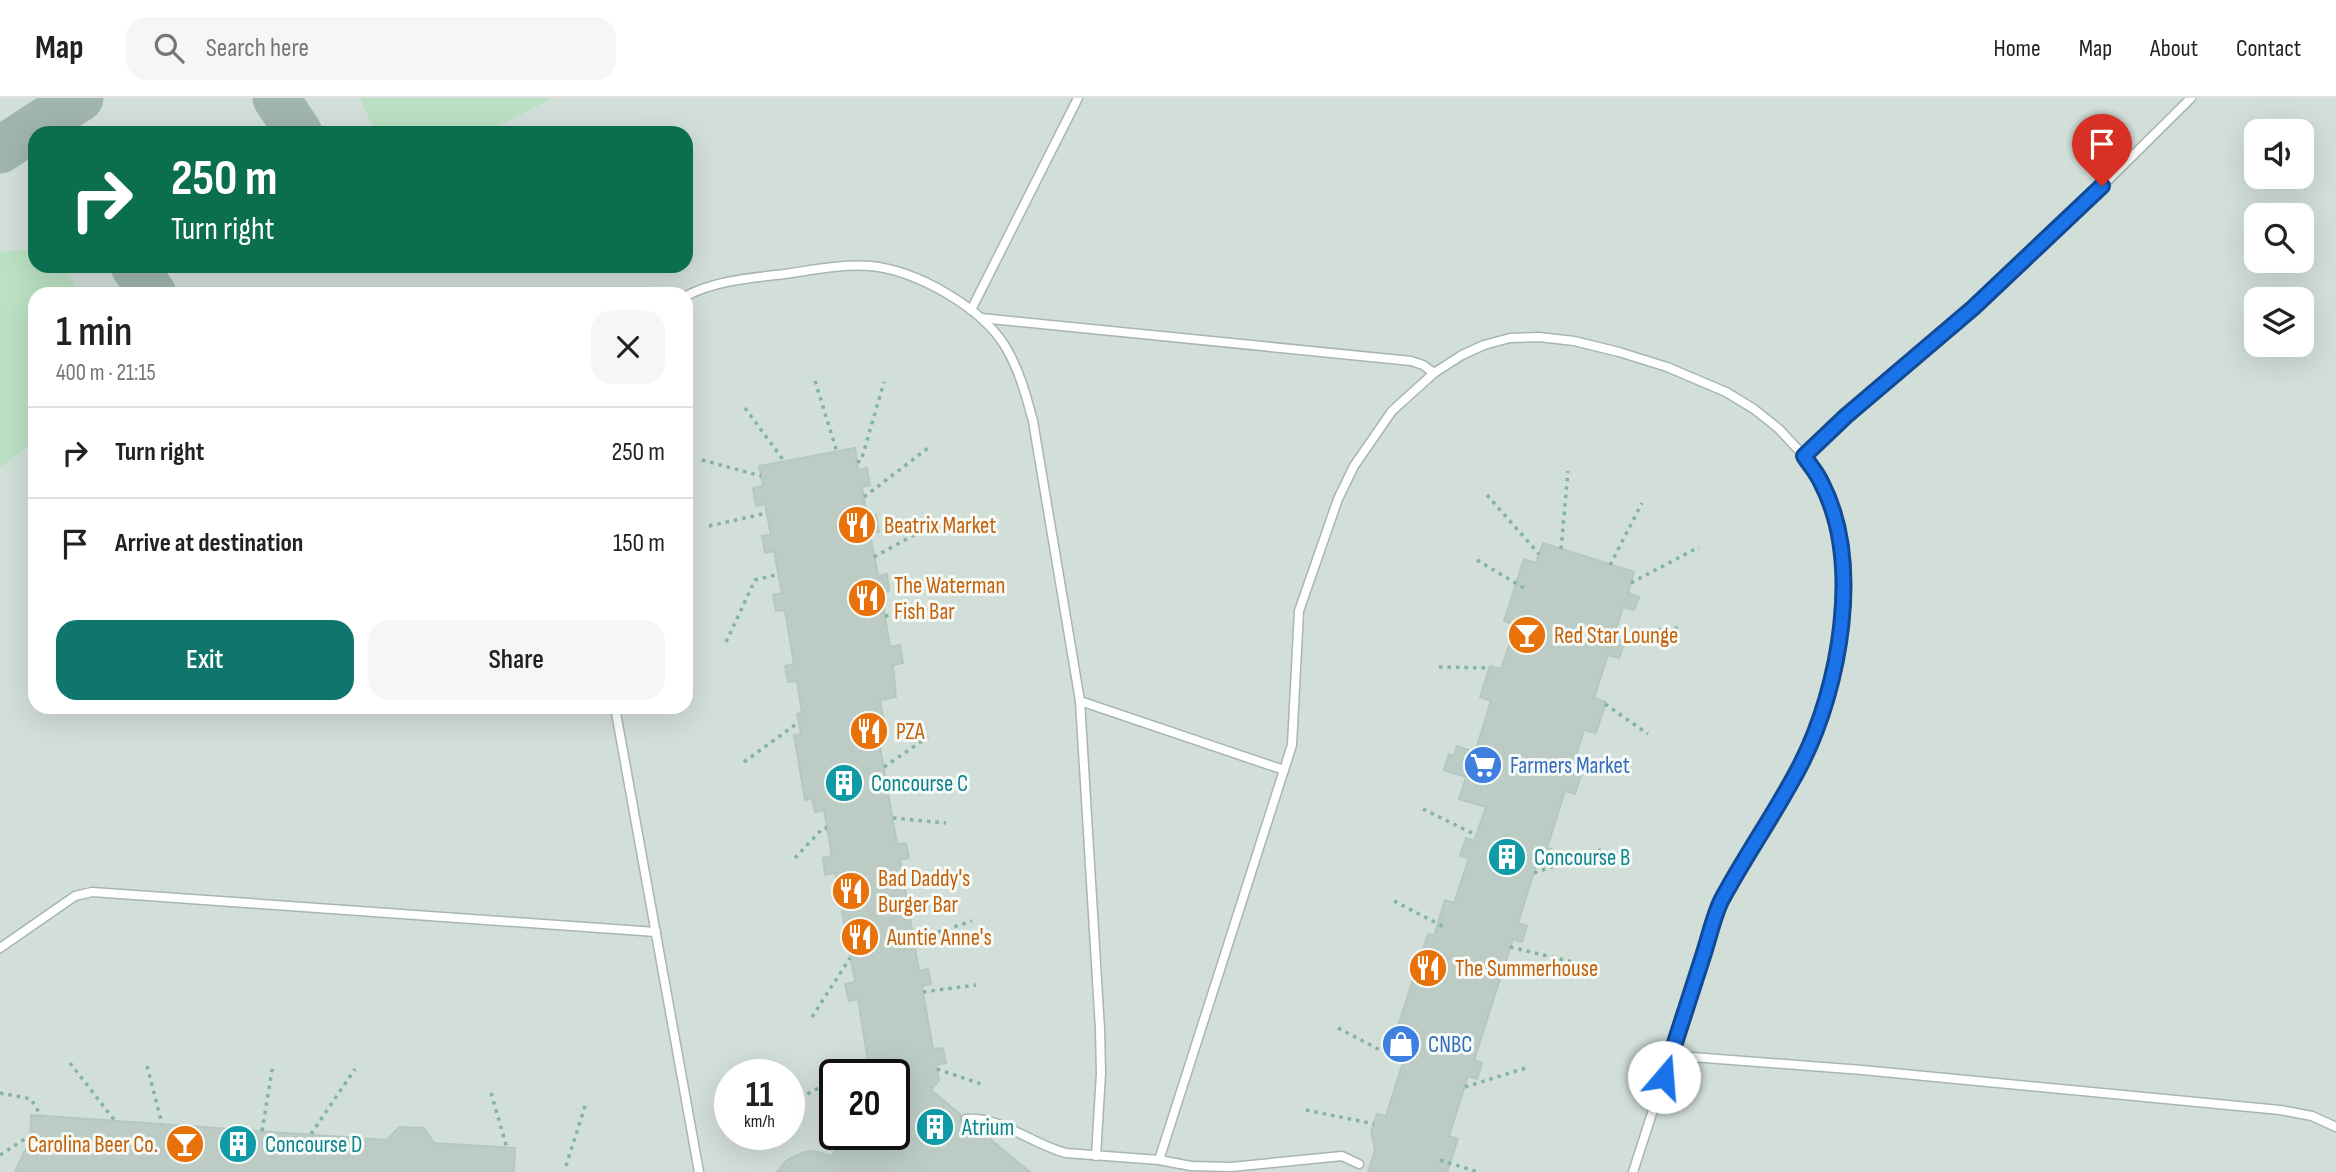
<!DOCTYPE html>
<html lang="en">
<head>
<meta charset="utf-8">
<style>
	body { margin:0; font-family:"Sofia Sans Condensed",sans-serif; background:#f6f6f6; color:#222; height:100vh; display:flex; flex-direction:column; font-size:26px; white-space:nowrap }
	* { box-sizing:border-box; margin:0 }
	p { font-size:23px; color:#767676 }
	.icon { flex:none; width:38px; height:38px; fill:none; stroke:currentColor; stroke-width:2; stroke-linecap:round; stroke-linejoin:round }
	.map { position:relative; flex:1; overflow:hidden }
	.sheet { position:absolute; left:28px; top:189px; width:665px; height:427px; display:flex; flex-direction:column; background:#fff; border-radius:21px; box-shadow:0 7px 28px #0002 }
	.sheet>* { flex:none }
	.banner { position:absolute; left:28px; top:28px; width:665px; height:147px; border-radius:21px; box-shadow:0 7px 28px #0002; background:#0b6e4f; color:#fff; overflow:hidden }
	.fabs { position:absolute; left:2244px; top:21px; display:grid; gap:14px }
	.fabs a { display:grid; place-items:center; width:70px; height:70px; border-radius:14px; background:#fff; box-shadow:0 7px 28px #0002; font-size:35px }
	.speed { position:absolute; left:714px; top:961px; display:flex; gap:14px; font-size:35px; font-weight:700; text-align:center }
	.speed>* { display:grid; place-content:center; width:91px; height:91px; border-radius:50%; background:#fff; box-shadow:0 7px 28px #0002; line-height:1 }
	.speed small { font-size:18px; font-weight:400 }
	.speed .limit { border:4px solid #111; border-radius:10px; background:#fff; color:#111 }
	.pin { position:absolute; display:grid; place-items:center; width:60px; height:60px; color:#fff; margin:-72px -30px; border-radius:50% 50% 50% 0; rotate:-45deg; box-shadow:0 0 7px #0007 }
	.pin .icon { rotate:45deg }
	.me { position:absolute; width:77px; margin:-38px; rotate:18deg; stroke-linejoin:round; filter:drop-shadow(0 0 5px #0008) }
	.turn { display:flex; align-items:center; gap:24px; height:147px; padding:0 28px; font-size:32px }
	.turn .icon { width:91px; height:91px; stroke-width:2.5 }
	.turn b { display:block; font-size:49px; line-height:60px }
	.round { display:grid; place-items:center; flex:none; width:74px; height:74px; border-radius:21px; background:#f6f6f6 }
	.headline { display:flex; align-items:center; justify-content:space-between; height:119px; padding:0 28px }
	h1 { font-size:42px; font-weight:600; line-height:52px }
	.button { display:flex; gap:14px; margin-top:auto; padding:14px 28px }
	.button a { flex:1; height:80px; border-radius:21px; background:#0f766e; color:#fff; font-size:28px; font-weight:600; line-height:80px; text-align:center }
	.button a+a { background:#f6f6f6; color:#222 }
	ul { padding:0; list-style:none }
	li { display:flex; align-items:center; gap:21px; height:91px; padding:0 28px; border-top:2px solid #e0e0e0 }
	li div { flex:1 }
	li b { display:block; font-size:26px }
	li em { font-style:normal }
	header { display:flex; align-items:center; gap:42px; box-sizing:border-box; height:98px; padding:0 35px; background:#fff; border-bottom:2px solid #e0e0e0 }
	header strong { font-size:33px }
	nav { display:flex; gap:38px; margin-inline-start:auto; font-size:24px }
	.search { width:490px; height:63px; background:#f6f6f6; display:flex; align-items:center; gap:18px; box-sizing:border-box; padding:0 24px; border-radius:21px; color:#767676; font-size:26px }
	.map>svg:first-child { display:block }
	.built { fill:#d2ded8; fill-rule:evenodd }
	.green { fill:#bbe0c3 }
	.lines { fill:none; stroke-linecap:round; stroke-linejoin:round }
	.taxiway { stroke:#a0b5ae; stroke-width:47 }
	.building { fill:#bcccc4; stroke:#b5c8bf; stroke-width:2 }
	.lane-casing { stroke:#a6b7b0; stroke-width:11 }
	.path { stroke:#82b4a1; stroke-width:3.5; stroke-dasharray:3.5 5; stroke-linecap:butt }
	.lane { stroke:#fff; stroke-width:8 }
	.route-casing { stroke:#114b97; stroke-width:18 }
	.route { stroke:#1a73e8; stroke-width:12 }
	.labels { text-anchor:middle; stroke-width:6; stroke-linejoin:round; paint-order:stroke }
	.food-label { font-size:23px; fill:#c56008; stroke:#f5faf7; text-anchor:start }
	.shop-label { font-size:23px; fill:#366cbe; stroke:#f5faf7; text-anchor:start }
	.culture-label { font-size:23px; fill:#0d838f; stroke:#f5faf7; text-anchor:start }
</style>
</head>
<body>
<header>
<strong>Map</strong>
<div class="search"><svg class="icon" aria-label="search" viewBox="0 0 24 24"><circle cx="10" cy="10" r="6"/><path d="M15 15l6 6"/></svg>Search here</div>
<nav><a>Home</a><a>Map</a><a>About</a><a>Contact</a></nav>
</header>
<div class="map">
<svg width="2336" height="1074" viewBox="0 0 2336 1074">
	<rect width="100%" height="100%" fill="#e4eee9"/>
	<path class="built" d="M0,0h2336v1074h-2336zM2256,33h45v46h-45zM35,35h651v133h-651zM2256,117h45v46h-45zM35,196h651v413h-651zM2256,201h45v46h-45zM730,976h59v60h-59zM835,976h59v60h-59z"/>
	<g class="green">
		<path d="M360,0h193l-69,35h-105l-6,-6z"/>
		<path d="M28,151l7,2v15h27l19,28h-46v147l-35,27v-216z"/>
	</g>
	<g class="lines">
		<g class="taxiway">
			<path d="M276,0l23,35"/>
			<path d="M0,52l80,-52"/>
			<path d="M134,168l19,28"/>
		</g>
	</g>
	<g class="building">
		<path d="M855,350l3,22 9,-2 3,17 -8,2 5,30 9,-2 3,17 -9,2 8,42 9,-2 2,17 -8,2 9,54 10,-2 3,18 -10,2 3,32 -16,3 4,22 -8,2 21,120 9,-1 3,15 -9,2 19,111 9,-2 3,15 -9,2 11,63 10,-1 3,15 -10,2 3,15 -8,10 30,25 -1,5 2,4 12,2 56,46h-253l10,-12 17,-8 10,-1 17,5 18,-22h45v-60h-59v-6l33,-7 -10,-62 -9,2 -4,-17 10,-2 -20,-109 -10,2 -2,-17 9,-2 -8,-46 -9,2 -3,-14 -7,2 -11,-65 7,-1 -4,-20 5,-1 -5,-32 -9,1 -3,-16 9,-2 -9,-54 -9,1 -3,-16 9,-2 -8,-42 -9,2 -3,-17 9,-1 -6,-31 -9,2 -3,-18 10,-2 -4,-20z"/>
		<path d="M1543,445l91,29 -6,21 11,4 -5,13 -11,-3 -10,32 12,3 -6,16 -11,-3 -14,43 12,4 -10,31 -12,-3 -13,42 10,3 -6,19 -10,-3 -18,57 4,1 -5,17 -9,-3 -19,60 9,3 -5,16 -9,-3 -39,121 8,3 -5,16 -9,-3 -19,60 9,3 -11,33h-79l7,-22 -4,-18 6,-18 9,2 19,-60 -8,-3 4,-13 -7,-2 34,-104 6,2 11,-36 9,3 15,-45 -9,-2 6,-18 8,3 12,-34 -27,-8 7,-22 -22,-7 5,-16 5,2 3,-10 18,6 16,-51 -11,-4 10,-31 11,3 15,-44 -12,-4 20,-62 12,4z"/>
		<path d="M31,1017l356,25 12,-13 25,1 10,15 81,5 -1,24h-499l9,-20 6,-8z"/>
	</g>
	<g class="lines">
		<g class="lane-casing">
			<g id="lane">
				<path d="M686,198c30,-16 66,-18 99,-22 28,-4 57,-10 85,-8 46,4 111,41 135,80 14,23 21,49 28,75l47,280 20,328 1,44 -5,83"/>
				<path d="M971,212l107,-212"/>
				<path d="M981,220l430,43 12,4 11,8"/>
				<path d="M1804,358l42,-40 127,-108 111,-104 107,-106"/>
				<path d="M1080,603l204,69"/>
				<path d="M615,609l84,465"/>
				<path d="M0,850l75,-52 17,-4 564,40"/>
				<path d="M1672,955l20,4 170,13 418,40 32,6 24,11"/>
				<path d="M966,1021c35,-3 67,26 100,34l93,7 32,6 40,1 111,-11 17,8"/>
				<path d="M1159,1062l133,-415 7,-134 39,-112 16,-33 38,-55 42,-38 28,-18 22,-10 26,-7 29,-1 35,4 45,11 48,15 59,25 28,17 25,20 25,27 17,26 11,27 10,59 1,30 -3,33 -11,65 -12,33 -27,56 -70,118 -87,269"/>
			</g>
		</g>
		<g class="path">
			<path d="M815,283l22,71"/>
			<path d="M745,310l39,53"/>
			<path d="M702,362l59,16"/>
			<path d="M857,364l4,-1 23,-79"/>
			<path d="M1487,397l52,59"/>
			<path d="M864,399l64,-49"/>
			<path d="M709,428l58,-13"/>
			<path d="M1561,451l7,-78"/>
			<path d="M874,459l49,-27"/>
			<path d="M1477,462l50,30"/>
			<path d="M1610,467l32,-62"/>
			<path d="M1631,485l68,-36"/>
			<path d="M885,518l47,-7"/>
			<path d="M1615,535l64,-5"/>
			<path d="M726,544l29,-62 24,-6"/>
			<path d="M1439,569l50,1"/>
			<path d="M1605,606l43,30"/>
			<path d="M744,664l55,-40"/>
			<path d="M884,669l44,-30"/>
			<path d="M1423,711l53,26"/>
			<path d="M893,720l53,5"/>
			<path d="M795,760l28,-30h4"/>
			<path d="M1534,775l67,-23"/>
			<path d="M1394,803l52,27"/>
			<path d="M914,842l58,-19"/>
			<path d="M1510,849l67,16"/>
			<path d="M923,894l53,-7"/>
			<path d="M812,919l38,-59"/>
			<path d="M1338,930l65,34"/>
			<path d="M70,965l45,58"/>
			<path d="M147,968l15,58"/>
			<path d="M937,971l47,16"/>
			<path d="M844,976l16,-8"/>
			<path d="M1465,989l64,-20"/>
			<path d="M0,995l31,6 10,17"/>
			<path d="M491,995l16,55"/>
			<path d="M800,1000l35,-19"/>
			<path d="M1306,1012l68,14"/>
			<path d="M262,1033l11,-67"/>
			<path d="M311,1036l44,-65"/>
			<path d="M0,1057l31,-20"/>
			<path d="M1440,1062l38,12"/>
			<path d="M566,1068l19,-60"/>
		</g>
		<use href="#lane" class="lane"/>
	</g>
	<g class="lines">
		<g class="route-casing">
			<path id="route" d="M1664,979c13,-40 26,-81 39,-121 6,-18 10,-38 18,-55 25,-47 56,-90 80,-137 39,-77 62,-202 20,-282 -4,-9 -12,-18 -17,-26l42,-40 127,-108 129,-122"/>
		</g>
		<use href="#route" class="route"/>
	</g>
	<defs>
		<g id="restaurant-disc" transform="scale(2.0125)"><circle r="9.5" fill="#e8710a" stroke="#f5faf7"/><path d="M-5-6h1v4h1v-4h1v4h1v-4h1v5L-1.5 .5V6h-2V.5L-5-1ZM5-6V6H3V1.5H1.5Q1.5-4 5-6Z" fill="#fff"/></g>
		<g id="bar-disc" transform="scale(2.0125)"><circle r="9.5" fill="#e8710a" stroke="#f5faf7"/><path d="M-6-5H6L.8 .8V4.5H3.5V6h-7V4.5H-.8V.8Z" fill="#fff"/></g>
		<g id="supermarket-disc" transform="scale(2.0125)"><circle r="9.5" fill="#3f7fe0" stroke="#f5faf7"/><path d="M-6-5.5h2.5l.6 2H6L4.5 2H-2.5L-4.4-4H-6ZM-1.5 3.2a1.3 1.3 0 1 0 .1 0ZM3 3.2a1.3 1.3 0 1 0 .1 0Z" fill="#fff"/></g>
		<g id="building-disc" transform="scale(2.0125)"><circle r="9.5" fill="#0f9aa8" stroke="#f5faf7"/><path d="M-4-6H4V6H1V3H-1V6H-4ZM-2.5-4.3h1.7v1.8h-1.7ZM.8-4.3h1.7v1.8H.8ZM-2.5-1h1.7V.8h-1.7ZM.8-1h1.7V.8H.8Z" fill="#fff"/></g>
		<g id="shop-disc" transform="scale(2.0125)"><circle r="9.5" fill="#3f7fe0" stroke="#f5faf7"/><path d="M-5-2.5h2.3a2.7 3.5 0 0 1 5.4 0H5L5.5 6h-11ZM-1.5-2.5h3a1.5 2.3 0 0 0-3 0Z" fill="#fff"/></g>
	</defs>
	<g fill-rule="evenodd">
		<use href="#restaurant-disc" x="857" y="427"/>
		<use href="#restaurant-disc" x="867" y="500"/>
		<use href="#bar-disc" x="1527" y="537"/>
		<use href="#restaurant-disc" x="869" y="633"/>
		<use href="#supermarket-disc" x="1483" y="667"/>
		<use href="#building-disc" x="844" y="685"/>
		<use href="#building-disc" x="1507" y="759"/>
		<use href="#restaurant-disc" x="851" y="793"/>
		<use href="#restaurant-disc" x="860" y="839"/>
		<use href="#restaurant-disc" x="1428" y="870"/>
		<use href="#shop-disc" x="1401" y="946"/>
		<use href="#building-disc" x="935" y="1029"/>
		<use href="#bar-disc" x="185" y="1046"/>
		<use href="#building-disc" x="238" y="1046"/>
	</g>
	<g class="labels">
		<g class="food-label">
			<text x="884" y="435">Beatrix Market</text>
			<text x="894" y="495">The Waterman<tspan x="894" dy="26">Fish Bar</tspan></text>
			<text x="1554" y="545">Red Star Lounge</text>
			<text x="896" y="641">PZA</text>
			<text x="878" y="788">Bad Daddy's<tspan x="878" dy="26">Burger Bar</tspan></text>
			<text x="887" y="847">Auntie Anne's</text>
			<text x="1455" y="878">The Summerhouse</text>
			<text x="158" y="1054" text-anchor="end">Carolina Beer Co.</text>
		</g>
		<g class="shop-label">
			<text x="1510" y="675">Farmers Market</text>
			<text x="1428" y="954">CNBC</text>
		</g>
		<g class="culture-label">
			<text x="871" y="693">Concourse C</text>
			<text x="1534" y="767">Concourse B</text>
			<text x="962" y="1037">Atrium</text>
			<text x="265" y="1054">Concourse D</text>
		</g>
	</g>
</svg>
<div class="fabs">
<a><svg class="icon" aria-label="sound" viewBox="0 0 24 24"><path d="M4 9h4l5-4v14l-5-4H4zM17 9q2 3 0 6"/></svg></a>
<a><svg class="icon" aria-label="search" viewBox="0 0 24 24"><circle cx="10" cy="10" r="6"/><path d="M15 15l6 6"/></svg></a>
<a><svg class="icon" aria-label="layers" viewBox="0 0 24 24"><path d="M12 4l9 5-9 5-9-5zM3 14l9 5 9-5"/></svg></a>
</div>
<div class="speed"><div>11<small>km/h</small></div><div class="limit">20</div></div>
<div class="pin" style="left:2102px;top:88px;background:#d93025"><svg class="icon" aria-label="arrive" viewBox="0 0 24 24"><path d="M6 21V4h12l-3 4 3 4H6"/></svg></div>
<svg class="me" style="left:1664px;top:979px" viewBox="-20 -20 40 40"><circle r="19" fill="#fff"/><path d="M0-13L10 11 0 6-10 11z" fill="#1a73e8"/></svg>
<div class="banner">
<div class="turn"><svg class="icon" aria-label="right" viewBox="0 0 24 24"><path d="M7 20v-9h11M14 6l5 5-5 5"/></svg><div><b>250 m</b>Turn right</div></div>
</div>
<section class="sheet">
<div class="headline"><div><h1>1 min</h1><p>400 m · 21:15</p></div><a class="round"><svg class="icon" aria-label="close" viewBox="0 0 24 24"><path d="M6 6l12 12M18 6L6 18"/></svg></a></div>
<ul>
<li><svg class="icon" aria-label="right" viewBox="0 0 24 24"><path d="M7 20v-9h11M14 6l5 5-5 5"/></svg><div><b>Turn right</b></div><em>250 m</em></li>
<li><svg class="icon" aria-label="arrive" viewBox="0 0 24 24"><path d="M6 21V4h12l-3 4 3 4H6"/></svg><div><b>Arrive at destination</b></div><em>150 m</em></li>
</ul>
<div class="button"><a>Exit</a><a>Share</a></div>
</section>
</div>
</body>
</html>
